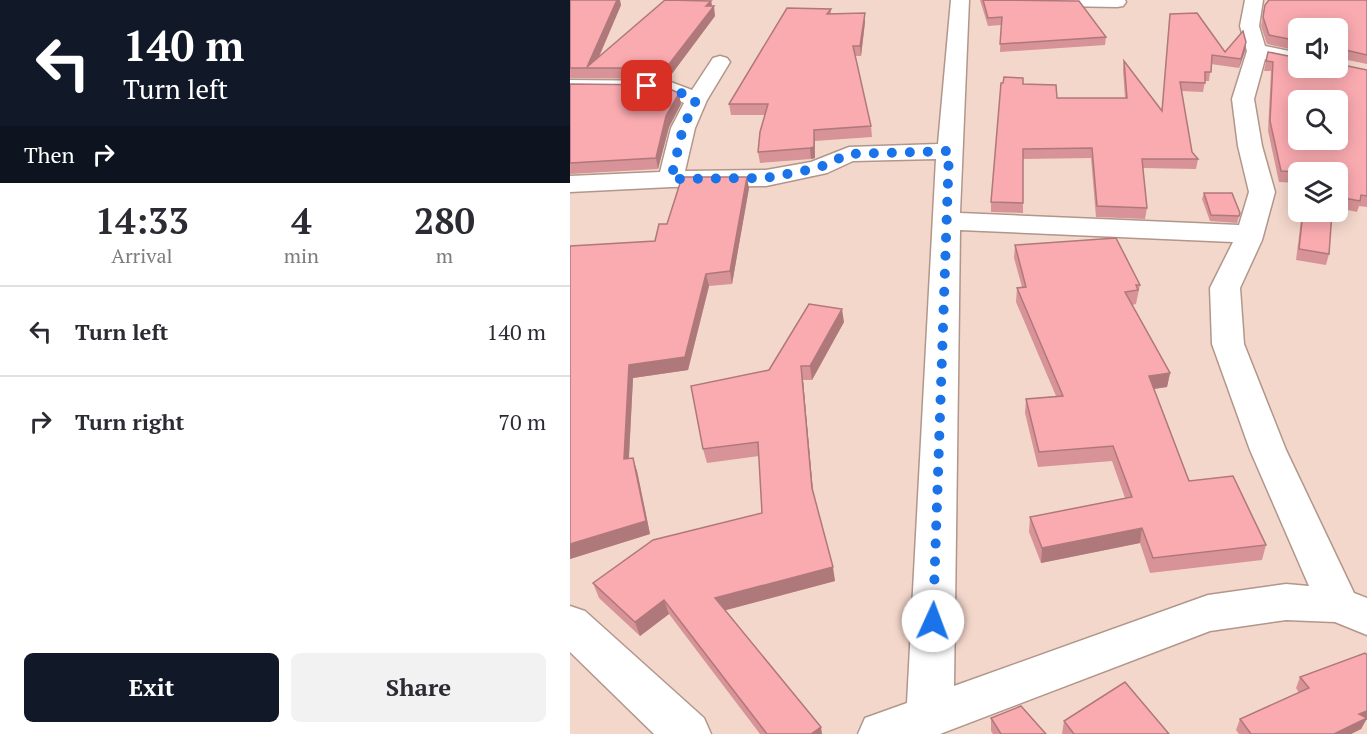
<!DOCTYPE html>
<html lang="en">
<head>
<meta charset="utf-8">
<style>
	body { margin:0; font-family:"PT Serif",serif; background:#f2f2f3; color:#2b2b33; height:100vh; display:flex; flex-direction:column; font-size:22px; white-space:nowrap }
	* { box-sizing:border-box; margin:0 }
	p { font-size:20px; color:#7c7c81 }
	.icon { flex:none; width:33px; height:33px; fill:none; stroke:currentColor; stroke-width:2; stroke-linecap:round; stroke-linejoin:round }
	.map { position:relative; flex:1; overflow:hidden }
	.panel { display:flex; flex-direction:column; background:#fff; width:570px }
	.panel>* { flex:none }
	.hud { background:#111827; color:#fff; overflow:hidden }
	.buttons { position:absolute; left:718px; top:18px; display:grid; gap:12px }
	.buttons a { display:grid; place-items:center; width:60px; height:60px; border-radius:9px; background:#fff; box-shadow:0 3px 15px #0003; font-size:30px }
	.pin { position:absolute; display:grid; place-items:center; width:51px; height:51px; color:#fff; margin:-26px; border-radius:12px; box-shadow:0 3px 9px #0006 }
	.me { position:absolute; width:66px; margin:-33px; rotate:2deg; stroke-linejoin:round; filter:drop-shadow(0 0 4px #0008) }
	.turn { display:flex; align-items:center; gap:21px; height:126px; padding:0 24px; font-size:27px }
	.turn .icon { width:78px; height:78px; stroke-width:2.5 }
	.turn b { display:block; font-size:42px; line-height:51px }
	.then { display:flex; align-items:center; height:57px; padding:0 24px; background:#0003; gap:12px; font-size:22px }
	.eta { display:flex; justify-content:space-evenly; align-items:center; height:102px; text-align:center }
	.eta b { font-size:36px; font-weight:600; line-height:42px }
	.primary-button { display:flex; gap:12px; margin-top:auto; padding:12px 24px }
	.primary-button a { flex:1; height:69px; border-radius:9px; background:#111827; color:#fff; font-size:24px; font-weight:600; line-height:69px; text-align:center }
	.primary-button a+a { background:#f2f2f3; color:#2b2b33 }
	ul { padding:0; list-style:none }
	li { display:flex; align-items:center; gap:18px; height:90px; padding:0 24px; border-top:2px solid #e1e1e2 }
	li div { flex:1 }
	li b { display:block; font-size:22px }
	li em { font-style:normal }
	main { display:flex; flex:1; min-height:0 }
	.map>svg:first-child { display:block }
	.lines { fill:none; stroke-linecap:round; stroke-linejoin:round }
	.minor-casing { stroke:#b1968b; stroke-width:3 }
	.minor { fill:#fff; fill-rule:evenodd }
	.wall { fill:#d79397 }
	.shaded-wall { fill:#af787b }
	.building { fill:#faabb0; stroke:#af787b; stroke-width:1.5; fill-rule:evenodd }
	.route { stroke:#1a73e8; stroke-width:10; stroke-dasharray:0 18 }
</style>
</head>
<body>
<main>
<section class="panel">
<div class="hud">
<div class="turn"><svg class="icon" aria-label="left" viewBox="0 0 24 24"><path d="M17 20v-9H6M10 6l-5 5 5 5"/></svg><div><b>140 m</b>Turn left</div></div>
<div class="then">Then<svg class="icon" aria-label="right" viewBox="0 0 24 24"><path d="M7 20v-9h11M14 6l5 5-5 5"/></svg></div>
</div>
<div class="eta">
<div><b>14:33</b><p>Arrival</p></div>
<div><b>4</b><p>min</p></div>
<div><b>280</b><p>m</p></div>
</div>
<ul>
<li><svg class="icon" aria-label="left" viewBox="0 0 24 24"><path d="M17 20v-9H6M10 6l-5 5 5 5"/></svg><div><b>Turn left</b></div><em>140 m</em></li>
<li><svg class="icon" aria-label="right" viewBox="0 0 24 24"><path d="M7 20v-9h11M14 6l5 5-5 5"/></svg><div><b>Turn right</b></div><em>70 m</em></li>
</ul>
<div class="primary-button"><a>Exit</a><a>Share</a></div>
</section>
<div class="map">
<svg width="797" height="734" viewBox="0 0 797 734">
	<rect width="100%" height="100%" fill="#f4d7cb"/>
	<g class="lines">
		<g class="minor-casing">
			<g id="minor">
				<path d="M381,0h18l-9,213 279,12 10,-33 -11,-46 -6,-47 15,-48 -7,-25 5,-26h18l-4,26 6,20 34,7v12l-34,-6 -11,40 8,47 13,46 -13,48 -22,48 4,56 42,106 68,143 13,5v37l-32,-13 -49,-2 -76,11 -270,103h-82l7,-16 42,-15 29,-544 -83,2 -26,12 -61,13 -95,1 -101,5v-16l90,-4 11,-44 13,-25 -20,-10 -94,-1v-12l98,1 24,9 21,-32 7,-2 7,2 3,4 -23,38 -12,28 -10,43 81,-1 45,-8 38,-15 89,-3zM390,230l273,12 -23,46 2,56 38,106 59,136 -23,-2 -78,11 -254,91z"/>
				<path d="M425,0h130l1,2 -3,4 -6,1 -113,-2 -6,-1z"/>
				<path d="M0,606l15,5 119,107 7,16h-57l-84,-82z"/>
			</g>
		</g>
		<use href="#minor" class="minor"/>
	</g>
	<g class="wall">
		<path d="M0,0l51,5 -22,52 112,-56 4,15 -47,63 -98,-1z"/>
		<path d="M410,0h63l63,37 -1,8 -105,7 1,-27 -13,1z"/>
		<path d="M797,0v64l-29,-6v1v-31h-39v23l-32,-7 -6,-18 4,-21z"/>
		<path d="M261,9v5l34,8 -4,34h-6l16,70 1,11 -57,4v17l-4,1 -51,4 -2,-11 7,-37h-34l-2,-11z"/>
		<path d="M600,14l55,38 20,-1 -6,17 -28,-4 -2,17h-4l-2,11 -22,-1 11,61 6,7 -2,10 -53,-1 4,40 -2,11 -49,-2 -5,-59 -68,1v54l-32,-1v-10l32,-118 34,14h68l-2,-28 1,-9 38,50z"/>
		<path d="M696,61l101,9v137l-8,-1 -2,6 -19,-4v-36h-39v31l-5,-1 4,-19 -19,-1 -11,-51 3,-60h-7z"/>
		<path d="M0,84l111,20 -12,23 -11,42 -88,5z"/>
		<path d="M179,188l-17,96 -23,2 -21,84 -55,8 -4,81 8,12 13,63 -80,25v-313l85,-5 12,-17z"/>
		<path d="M634,193l36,20 -3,10 -27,-2 -8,-22z"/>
		<path d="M732,212h30l-3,42 -3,11 -30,-5z"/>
		<path d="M445,245l125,40 -4,19 -4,1 38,68 -3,14 -13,2 35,92 77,64 -4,15 -112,13 -10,-30 -99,20 -12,-31 1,-15 95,-19 -13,-37 -74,6 -13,-54 1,-14 30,-3 -40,-94 1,-14 5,-1 -8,-29z"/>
		<path d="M274,322l-32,58h-9l10,113 22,88 -110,29 97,124h-62l-91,-120 -29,22 -41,-38 -6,-15 169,-70 -3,-57 -52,7 -4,-14 66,-79z"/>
		<path d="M797,655v65h-1l-5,9 -10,5h-112l-3,-4 4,-11 59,-26 -3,-5 4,-11z"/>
		<path d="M421,718l55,16h-53l-2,-3z"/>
		<path d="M494,721l105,13h-107z"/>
	</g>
	<g class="shaded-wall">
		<path d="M47,0h3l1,5 -27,63 -7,-1z"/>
		<path d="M141,1l1,7 2,-2 1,10 -47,63 -2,-11 40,-62z"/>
		<path d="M295,13v9l-4,34 -1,-10z"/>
		<path d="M676,42l-1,9 -6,17 2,-9z"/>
		<path d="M109,93l2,11 -12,23 -11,42 -2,-11 10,-42z"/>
		<path d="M244,130l1,28 -4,1 -1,-11z"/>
		<path d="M177,177l2,11 -17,96 -2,-13z"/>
		<path d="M136,274l3,12 -21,84 -55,8 -5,95 -4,-14 5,-94z"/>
		<path d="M272,309l2,13 -32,58 -2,-14z"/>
		<path d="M231,366l2,14 11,122 -2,-14z"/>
		<path d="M600,373l-3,14 -21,3 3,-14z"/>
		<path d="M63,458l4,13 13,63 -80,25v-15z"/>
		<path d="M572,528l-2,15 -99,20 1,-15z"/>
		<path d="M263,567l2,14 -116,31 -4,-14z"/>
		<path d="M94,600l5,14 -29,22 -5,-14z"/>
		<path d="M797,711v9h-1l-5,9 -10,5h-17l25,-20z"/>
		<path d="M251,727l1,7h-11z"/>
	</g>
	<g class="building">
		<path d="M0,0h47l-30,67 78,-67 46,1 -5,5h8l-48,62h-96z"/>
		<path d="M413,0l96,1 27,36 -106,7 2,-27 -14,1z"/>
		<path d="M699,0h98v55l-26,-6 -3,8v-29h-39v13l-30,-6 -6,-18 2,-12z"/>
		<path d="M217,8l44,1 -4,5 38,-1 -5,33h-7l18,80 -57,4v17l-4,1 -52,4 2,-20 8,-28h-39z"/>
		<path d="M627,13l28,39 18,-21 3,11 -5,17 -29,-4 -1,17h-6v11l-25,-1 12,70 6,7h-56l5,49 -50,-2 -5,-58 -69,1v54l-32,-1 10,-119h2l1,-6 19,1v6l33,1 1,13h70l-3,-37 38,50 8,-97z"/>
		<path d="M698,52l31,6v10h39v-4l29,6v126l-6,-1 -1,6 -22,-4v-25h-38l-19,-1 -11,-50 3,-59 -7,-1zM729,100h39v40h-39z"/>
		<path d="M0,84l91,1 18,8 -13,23 -10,42 -86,5z"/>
		<path d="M112,177h65l-17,94 -24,3 -21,83 -56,8 -5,94 9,-1 13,63 -76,23v-298l85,-5 4,-17h8z"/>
		<path d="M729,179v13h-3z"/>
		<path d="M634,193h28l8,20 -1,3 -28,-1z"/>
		<path d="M733,212h29l-3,42 -30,-5z"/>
		<path d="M546,238l24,47h-4l2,5 -13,2 45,81 -21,3 40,105 44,-5 33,69 -113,13 -11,-30 -100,20 -12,-31 102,-20 -19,-51 -74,6 -13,-53 37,-3 -46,-108 9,-1 -11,-42z"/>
		<path d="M239,304l33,5 -32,57h-9l11,122 21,79 -118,31 106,129 -10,7h-44l-103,-134 -29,22 -42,-39 60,-43 109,-27 -4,-71 -55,7 -12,-63 78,-16z"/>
		<path d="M795,653l2,2v56l-8,3 8,4 -33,16h-83l-11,-15 69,-31 -9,-11z"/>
		<path d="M555,682l44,52h-95l-10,-13z"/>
		<path d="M451,706l25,28h-45l-10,-16z"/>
	</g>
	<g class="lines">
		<path class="route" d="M77,86l21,1 28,13 -13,28 -12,51 95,-1 52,-10 31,-14 100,-3 -16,470"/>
	</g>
</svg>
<div class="buttons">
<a><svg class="icon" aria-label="sound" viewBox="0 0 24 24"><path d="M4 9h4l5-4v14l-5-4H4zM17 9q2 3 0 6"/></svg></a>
<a><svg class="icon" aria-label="search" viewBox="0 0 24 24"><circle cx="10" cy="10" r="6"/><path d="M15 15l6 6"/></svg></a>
<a><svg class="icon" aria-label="layers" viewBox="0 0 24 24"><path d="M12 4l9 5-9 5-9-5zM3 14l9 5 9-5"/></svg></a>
</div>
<div class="pin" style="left:77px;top:86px;background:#d93025"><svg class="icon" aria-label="arrive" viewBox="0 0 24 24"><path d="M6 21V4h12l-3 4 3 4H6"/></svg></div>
<svg class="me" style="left:363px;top:621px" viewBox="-20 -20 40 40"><circle r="19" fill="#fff"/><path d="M0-13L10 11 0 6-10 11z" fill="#1a73e8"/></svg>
</div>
</main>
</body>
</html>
